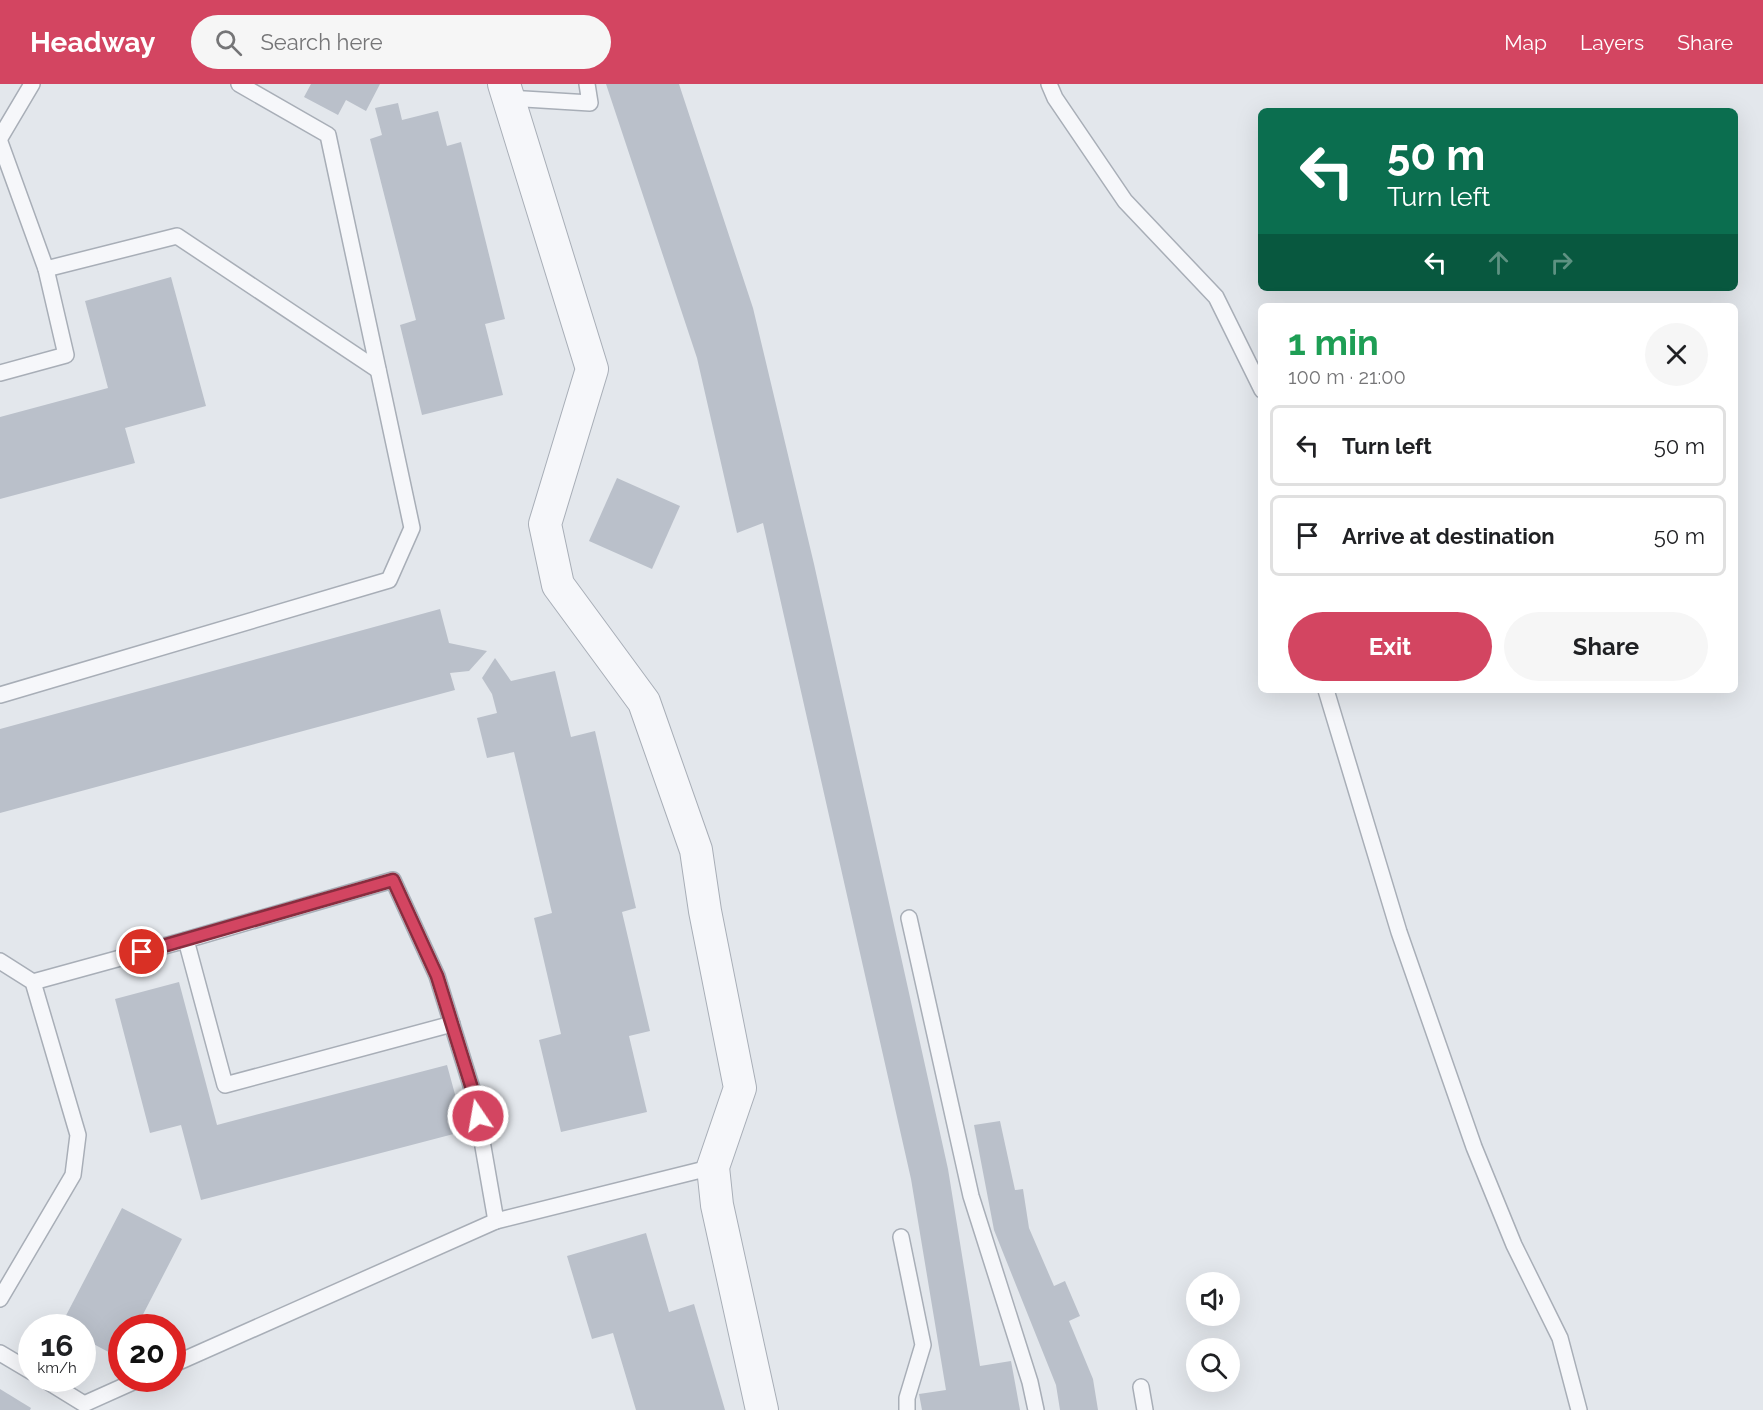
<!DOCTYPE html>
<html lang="en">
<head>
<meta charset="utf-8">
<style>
	body { margin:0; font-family:Raleway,sans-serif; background:#f6f6f6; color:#202124; height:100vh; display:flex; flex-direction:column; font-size:22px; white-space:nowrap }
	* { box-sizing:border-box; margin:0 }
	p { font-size:20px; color:#757577 }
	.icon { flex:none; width:33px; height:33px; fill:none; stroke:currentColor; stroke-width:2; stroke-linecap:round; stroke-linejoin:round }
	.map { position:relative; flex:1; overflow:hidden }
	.sheet { position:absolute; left:1258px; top:219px; width:480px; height:390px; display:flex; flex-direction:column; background:#fff; border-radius:9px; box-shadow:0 6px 24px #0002 }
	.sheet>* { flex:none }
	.guide { position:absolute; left:1258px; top:24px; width:480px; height:183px; border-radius:9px; box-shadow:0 6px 24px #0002; background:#0b6e4f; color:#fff; overflow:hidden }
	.fabs { position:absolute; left:1186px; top:1188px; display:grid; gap:12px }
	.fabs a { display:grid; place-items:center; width:54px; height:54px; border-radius:50%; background:#fff; box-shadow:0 6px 24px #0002; font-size:30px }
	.speed { position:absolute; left:18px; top:1230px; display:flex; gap:12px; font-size:30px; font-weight:700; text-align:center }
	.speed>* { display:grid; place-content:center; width:78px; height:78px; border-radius:50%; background:#fff; box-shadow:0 6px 24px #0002; line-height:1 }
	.speed small { font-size:15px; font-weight:400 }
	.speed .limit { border:9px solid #d22; background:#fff; color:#111 }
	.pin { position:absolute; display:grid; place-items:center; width:51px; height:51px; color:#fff; margin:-26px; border:3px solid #fff; border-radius:50%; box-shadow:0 2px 6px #0007 }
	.me { position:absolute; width:66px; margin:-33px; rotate:348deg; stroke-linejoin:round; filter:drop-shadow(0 0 4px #0008) }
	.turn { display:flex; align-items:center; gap:21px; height:126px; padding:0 30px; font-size:27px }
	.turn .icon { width:78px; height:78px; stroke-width:2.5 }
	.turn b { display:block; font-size:42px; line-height:51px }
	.lanes { display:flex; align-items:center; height:57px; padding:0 30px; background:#0003; justify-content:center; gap:30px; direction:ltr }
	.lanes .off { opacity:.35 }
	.round { display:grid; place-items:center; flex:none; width:63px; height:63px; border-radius:32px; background:#f6f6f6 }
	.summary { display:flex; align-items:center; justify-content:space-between; height:102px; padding:0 30px }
	h1 { font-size:36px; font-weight:700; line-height:45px; color:#1e9e55 }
	.cta { display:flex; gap:12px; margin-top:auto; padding:12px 30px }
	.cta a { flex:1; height:69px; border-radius:36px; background:#d34561; color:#fff; font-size:24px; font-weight:700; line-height:69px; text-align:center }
	.cta a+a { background:#f6f6f6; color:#202124 }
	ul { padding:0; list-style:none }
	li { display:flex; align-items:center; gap:18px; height:81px; margin:0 12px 9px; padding:0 18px; border:3px solid #e0e0e0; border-radius:9px }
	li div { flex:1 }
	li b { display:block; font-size:22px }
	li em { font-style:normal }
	header { display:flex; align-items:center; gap:36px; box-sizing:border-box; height:84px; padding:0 30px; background:#d34561; color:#fff }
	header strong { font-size:28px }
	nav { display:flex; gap:33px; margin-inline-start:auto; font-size:21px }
	.search { width:420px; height:54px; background:#f6f6f6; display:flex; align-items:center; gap:15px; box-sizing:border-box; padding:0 21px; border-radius:33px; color:#757577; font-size:22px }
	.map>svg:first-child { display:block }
	.building { fill:#bac0ca }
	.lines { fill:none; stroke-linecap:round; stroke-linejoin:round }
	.service-casing { stroke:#a8aeb7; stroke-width:18 }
	.minor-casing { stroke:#a8aeb7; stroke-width:34 }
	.service { stroke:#f6f7fa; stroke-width:15 }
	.minor { stroke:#f6f7fa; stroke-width:32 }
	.route-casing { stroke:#892d3f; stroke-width:15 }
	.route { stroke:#d34561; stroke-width:10 }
</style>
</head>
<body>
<header>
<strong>Headway</strong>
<div class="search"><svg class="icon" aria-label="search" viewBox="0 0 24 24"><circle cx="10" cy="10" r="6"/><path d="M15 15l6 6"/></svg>Search here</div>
<nav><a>Map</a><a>Layers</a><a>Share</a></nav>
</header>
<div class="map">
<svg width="1763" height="1326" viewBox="0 0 1763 1326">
	<rect width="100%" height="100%" fill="#e3e7ec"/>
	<g class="building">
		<path d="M311,0h69l-14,27 -20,-11 -8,15 -34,-18z"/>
		<path d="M606,0h73l74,224 61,256 134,605 32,197 31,-5 9,49h-98l-3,-16 27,-4 -35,-211 -148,-656 -26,10 -40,-175z"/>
		<path d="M398,19l4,17 36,-9 9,35 14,-4 44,177 -20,5 18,71 -81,20 -22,-90 16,-5 -46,-181 12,-4 -7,-27z"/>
		<path d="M171,193l35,129 -81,22 10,35 -135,36v-82l108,-29 -23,-87z"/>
		<path d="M617,394l63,28 -28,63 -63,-28z"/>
		<path d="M440,525l9,34 38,8 -18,20 -19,2 5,17 -455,123v-84z"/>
		<path d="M495,574l16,23 44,-10 16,66 24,-6 41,177 -14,4 28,119 -21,5 18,76 -86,20 -22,-92 22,-6 -27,-116 18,-5 -38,-161 -27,6 -10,-40 20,-5 -5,-19 -10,-16z"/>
		<path d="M179,898l38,143 230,-60 18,66 -264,69 -20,-75 -31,8 -35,-134z"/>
		<path d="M1000,1037l15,69 8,-1 6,39 25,58 11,-5 15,35 -11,5 24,58 5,31h-38l-4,-25 -62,-155 -20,-105z"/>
		<path d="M122,1124l60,31 -46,89h-14l-2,30 -38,-20v-10l-22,-1z"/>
		<path d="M646,1149l23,79 25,-8 31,106h-89l-23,-77 -21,6 -25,-83z"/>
		<path d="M0,1305l31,19 -1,2h-30z"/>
	</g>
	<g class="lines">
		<g class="service-casing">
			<g id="service">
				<path d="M1049,0l6,14 70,103 91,96 46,93"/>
				<path d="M508,14l82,5 -3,-19"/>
				<path d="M0,54l32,-54"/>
				<path d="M0,58l46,127 20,86 -66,18"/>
				<path d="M46,185l131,-33 201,134"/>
				<path d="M1326,606l73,242 75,215 40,98 46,93 19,72"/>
				<path d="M0,611l389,-115 23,-52 -84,-393 -89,-51"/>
				<path d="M909,834l62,278 59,186 6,28"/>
				<path d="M186,856l207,-60 44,96 37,119 22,126 217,-54"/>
				<path d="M0,877l33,21 45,153 -5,40 -73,124"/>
				<path d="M33,898l153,-42 39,145 227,-61"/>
				<path d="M901,1153l22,108 -16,53v12"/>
				<path d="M0,1269l32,19"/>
				<path d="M172,1281l324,-144"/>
				<path d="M42,1294l42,26 58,-26"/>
				<path d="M1141,1303l4,23"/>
			</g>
		</g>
		<g class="minor-casing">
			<path id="minor" d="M504,0l88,285 -47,155 13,61 86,117 52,148 9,61 35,177 -27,79 4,38 45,205"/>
		</g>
		<use href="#service" class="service"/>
		<use href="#minor" class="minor"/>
	</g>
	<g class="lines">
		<g class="route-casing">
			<path id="route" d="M142,868l251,-72 44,96 37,119 4,21"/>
		</g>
		<use href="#route" class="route"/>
	</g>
</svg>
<div class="fabs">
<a><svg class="icon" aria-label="sound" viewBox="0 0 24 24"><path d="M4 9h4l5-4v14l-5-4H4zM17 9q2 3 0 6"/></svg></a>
<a><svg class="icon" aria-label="search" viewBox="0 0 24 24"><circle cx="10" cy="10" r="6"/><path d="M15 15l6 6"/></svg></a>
</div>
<div class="speed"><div>16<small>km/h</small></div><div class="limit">20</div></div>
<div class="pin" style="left:142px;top:868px;background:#d93025"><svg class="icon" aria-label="arrive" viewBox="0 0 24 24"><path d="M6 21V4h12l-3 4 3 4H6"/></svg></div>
<svg class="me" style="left:478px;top:1032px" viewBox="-20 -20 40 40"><circle r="17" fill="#d34561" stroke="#fff" stroke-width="3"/><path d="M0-11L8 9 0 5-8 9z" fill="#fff"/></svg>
<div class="guide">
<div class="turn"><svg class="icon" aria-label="left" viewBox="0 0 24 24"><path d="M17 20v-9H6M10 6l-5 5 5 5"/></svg><div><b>50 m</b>Turn left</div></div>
<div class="lanes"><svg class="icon" aria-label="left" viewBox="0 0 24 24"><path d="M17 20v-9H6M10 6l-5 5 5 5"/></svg><svg class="icon off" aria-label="ahead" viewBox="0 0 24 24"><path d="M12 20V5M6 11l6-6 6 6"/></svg><svg class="icon off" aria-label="right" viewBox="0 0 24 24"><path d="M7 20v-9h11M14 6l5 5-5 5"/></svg></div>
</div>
<section class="sheet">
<div class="summary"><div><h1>1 min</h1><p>100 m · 21:00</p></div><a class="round"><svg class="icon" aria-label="close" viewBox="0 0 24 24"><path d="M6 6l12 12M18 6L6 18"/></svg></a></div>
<ul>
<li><svg class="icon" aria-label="left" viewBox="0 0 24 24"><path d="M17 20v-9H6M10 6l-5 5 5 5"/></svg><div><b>Turn left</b></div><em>50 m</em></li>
<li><svg class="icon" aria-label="arrive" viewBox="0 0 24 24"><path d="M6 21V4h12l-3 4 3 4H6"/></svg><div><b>Arrive at destination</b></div><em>50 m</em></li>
</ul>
<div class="cta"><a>Exit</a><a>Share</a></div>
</section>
</div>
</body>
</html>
